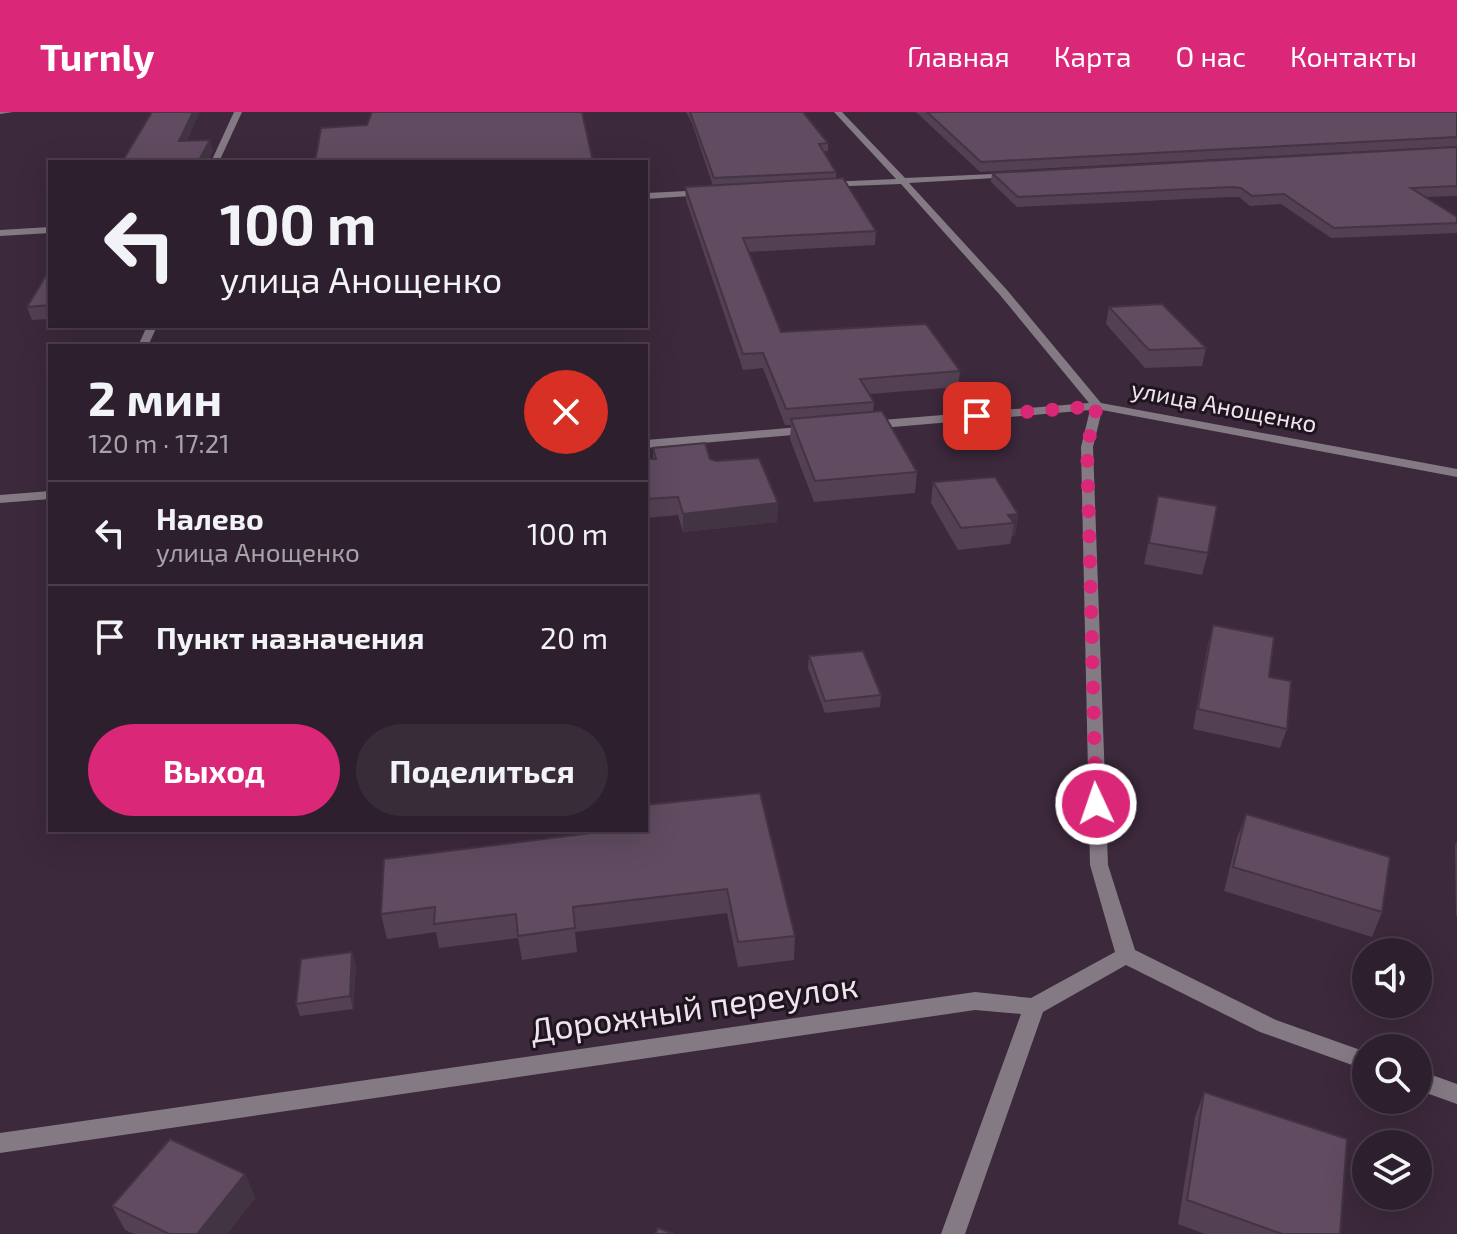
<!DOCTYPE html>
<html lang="ru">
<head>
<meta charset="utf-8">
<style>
	body { margin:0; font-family:"Exo 2",sans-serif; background:#392c39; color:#f1f3f6; height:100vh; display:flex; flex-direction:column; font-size:30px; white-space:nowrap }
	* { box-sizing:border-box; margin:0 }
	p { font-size:26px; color:#a7a2aa }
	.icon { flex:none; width:44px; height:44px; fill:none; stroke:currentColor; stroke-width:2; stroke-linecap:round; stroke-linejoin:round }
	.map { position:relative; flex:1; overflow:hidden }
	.side { position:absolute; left:48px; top:232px; width:600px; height:488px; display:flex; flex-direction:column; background:#2d1f2d; border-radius:0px; box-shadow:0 8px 32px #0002,0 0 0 2px #483d49 }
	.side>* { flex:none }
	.banner { position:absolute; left:48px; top:48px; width:600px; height:168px; border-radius:0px; box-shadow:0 8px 32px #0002,0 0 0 2px #483d49; background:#2d1f2d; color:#f1f3f6; overflow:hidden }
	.buttons { position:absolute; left:1352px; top:826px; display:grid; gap:16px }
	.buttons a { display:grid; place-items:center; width:80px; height:80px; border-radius:50%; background:#2d1f2d; box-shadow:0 8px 32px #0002,0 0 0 2px #483d49; font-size:40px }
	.pin { position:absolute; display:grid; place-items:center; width:68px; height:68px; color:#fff; margin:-34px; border-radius:16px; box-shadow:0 4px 12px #0006 }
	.me { position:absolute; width:88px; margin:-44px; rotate:357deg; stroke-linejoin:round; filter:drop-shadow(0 0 6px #0008) }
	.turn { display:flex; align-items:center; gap:28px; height:168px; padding:0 40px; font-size:36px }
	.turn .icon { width:104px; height:104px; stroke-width:2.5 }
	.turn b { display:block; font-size:56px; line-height:68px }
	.round { display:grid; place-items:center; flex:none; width:84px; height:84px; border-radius:42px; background:#392c39 }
	.headline { display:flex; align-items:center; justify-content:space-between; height:136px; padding:0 40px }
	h1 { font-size:48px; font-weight:700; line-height:60px }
	.button { display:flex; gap:16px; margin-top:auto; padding:16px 40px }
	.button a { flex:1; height:92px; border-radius:48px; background:#db2777; color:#fff; font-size:32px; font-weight:700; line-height:92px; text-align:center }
	.button a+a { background:#392c39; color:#f1f3f6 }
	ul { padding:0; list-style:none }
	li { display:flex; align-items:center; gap:24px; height:104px; padding:0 40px; border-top:2px solid #483d49 }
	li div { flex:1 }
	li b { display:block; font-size:30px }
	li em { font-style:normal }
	header { display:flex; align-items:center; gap:48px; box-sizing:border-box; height:112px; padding:0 40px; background:#db2777; color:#fff }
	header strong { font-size:38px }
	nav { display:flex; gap:44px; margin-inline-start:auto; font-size:28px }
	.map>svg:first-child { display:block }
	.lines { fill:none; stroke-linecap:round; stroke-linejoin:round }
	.street { fill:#847a84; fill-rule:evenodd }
	.wall { fill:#534053 }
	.shaded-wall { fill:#433443 }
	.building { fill:#604b60; stroke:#433443; stroke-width:2 }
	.route { stroke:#db2777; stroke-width:14; stroke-dasharray:0 25.2 }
	.labels { text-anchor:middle; stroke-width:6; stroke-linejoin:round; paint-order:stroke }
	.far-street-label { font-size:24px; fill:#f0e3f0; stroke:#1e151e }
	.near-street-label { font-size:34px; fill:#f0e3f0; stroke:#1e151e }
</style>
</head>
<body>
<header>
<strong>Turnly</strong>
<nav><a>Главная</a><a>Карта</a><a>О нас</a><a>Контакты</a></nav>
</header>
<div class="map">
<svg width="1457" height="1122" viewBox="0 0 1457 1122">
	<rect width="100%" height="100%" fill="#3c293c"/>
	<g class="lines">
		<g class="street">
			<path d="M0,0h13l-13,2z"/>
			<path d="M234,0h8l-23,50h-8z"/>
			<path d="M834,0h8l63,66 110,-5 -3,4 -103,6 98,107 94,113 356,66v8l-355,-67 -9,37 15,418 27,85 141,70 90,32v18l-106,-38 -134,-67 -83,47 -78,222h-24l80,-220 -46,-4 -975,143v-20l975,-141 56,6 84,-46 -25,-87 -9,-418 9,-37 -220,19 -6,-4 6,-4 219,-18 -89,-108 -99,-111 -77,3 -1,-2 4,-3 69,-3z"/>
			<path d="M707,78l1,2 -4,3 -58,4v-6z"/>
			<path d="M50,115v6l-50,3v-6z"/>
			<path d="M147,214h10l-9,20h-10z"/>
			<path d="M811,314l6,4 -2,3 -169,15v-8z"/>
			<path d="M50,379v8l-50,4v-8z"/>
			<path d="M1418,958l39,14v20l-39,-14z"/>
		</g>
	</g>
	<g class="wall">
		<path d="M686,0h117l25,31v8h-4l12,21v6l40,53 -1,14 -127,7 33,80 179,39 -2,16 -89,7 5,8 -1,10 44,60 -2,21 -101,9 -24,-63 1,-14h-6l-22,-57 -20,2 -57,-170 -1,-13 28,-1 -21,-63z"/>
		<path d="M916,0h541v34l-477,26z"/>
		<path d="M1457,35v49l-32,1 32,20v16l-126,5 -50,-34 -31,2 -11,-9h-9l-213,10 -26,-25 1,-9z"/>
		<path d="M50,157v50l-18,1 -5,-13z"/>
		<path d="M1109,195l97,41 -4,18 -57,2 -39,-44z"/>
		<path d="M653,336l57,11 68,44 -1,19 -94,10 -5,-17 -32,3v-59h7z"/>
		<path d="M933,370l85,32 -3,21 -3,1 -2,8 -52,6 -27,-47z"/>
		<path d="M1158,384l50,57 -6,22 -58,-11z"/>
		<path d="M1213,513l56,52 18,52 -7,19 -87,-19 15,-85z"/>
		<path d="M809,544l72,39 -1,12 -55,6 -17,-45z"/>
		<path d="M1246,702l136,98 -10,25 -148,-46 13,-53z"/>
		<path d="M646,718l149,106 -1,24 -56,7 -11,-54 -152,19 2,20 -55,8 -4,-22 -79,10 -3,-16 -49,7 -6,-25z"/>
		<path d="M1457,729v75h-1l-1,-71z"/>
		<path d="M356,853l-3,44 -53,7 -4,-12z"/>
		<path d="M1204,980l136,142h-135l-27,-10 17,-107z"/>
		<path d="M245,1062l10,24 -28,36h-93l-9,-4 -13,-24z"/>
	</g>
	<g class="shaded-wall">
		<path d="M193,0h7l-18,40 -3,-11z"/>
		<path d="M210,28l3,11 -6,11h-9z"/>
		<path d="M778,391l-1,19 -94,10v-18z"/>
		<path d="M1018,402l-3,21 -3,1 2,-13 -6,-8z"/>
		<path d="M352,840l4,13 -3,44 -3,-13z"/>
		<path d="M245,1062l10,24 -28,36h-30z"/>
	</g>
	<g class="building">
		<path d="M152,0h41l-14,29 31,-1 -12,22h-76z"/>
		<path d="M372,0h210l11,50h-278l6,-34 46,-3z"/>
		<path d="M690,0h113l25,31 -9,1 17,28 -122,6z"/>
		<path d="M927,0h530v25l-476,25z"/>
		<path d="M1457,35v39l-46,2 46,29v6l-123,5 -50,-34 -32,2 -11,-8 -9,-1 -214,10 -26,-24z"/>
		<path d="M843,66l33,53 -133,7 38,94 145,-8 34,47 -100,8 14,23 -88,7 -23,-56 -20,1 -58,-167z"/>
		<path d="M50,157v36l-23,2z"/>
		<path d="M1162,192l44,44 -57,2 -40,-43z"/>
		<path d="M882,299l35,61 -102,9 -24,-62z"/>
		<path d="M705,331l5,16 6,2 43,-3 19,45 -95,11 -5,-17 -32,2v-40h10l-3,-11z"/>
		<path d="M995,365l23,37 -10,1 6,8 -53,5 -28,-46z"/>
		<path d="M1158,384l59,10 -9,47 -59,-10z"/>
		<path d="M1213,513l61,12 -5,40 22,4 -4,48 -89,-20z"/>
		<path d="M863,539l18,44 -56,6 -16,-45z"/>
		<path d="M760,681l35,143 -57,6 -11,-53 -154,18 2,21 -57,8 -2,-22 -82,10 1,-17 -54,7 3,-55 231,-29h31v-25z"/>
		<path d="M1246,702l144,43 -8,55 -149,-45z"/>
		<path d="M352,840l-2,44 -54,8 5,-45z"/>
		<path d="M1204,980l143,47 -7,95h-58l-95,-34z"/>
		<path d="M170,1027l75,35 -48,60h-28l-57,-28z"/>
		<path d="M658,1116l16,6h-19z"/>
	</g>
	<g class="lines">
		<path class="route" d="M977,304l120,-10 -10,41 9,357"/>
	</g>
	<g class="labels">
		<g class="far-street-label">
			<text transform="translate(1224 295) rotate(11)" y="8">улица Анощенко</text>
		</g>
		<g class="near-street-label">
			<text transform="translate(694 896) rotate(-8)" y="12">Дорожный переулок</text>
		</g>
	</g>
</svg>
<div class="buttons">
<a><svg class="icon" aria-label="sound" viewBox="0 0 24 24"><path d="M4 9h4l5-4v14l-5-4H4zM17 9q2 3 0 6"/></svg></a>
<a><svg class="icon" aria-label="search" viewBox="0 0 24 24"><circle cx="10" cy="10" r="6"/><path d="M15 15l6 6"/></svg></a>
<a><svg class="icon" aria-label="layers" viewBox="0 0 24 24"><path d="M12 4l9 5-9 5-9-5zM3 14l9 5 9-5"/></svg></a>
</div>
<div class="pin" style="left:977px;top:304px;background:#d93025"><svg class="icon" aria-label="arrive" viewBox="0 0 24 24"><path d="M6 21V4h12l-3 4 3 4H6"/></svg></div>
<svg class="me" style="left:1096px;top:692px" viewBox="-20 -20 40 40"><circle r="17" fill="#db2777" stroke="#fff" stroke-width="3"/><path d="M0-11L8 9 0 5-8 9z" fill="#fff"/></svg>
<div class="banner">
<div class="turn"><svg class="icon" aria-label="left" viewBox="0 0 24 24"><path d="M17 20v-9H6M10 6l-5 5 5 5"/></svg><div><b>100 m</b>улица Анощенко</div></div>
</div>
<section class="side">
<div class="headline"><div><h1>2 мин</h1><p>120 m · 17:21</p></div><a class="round" style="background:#d93025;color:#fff"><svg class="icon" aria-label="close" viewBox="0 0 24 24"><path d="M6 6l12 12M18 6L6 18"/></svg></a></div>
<ul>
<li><svg class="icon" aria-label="left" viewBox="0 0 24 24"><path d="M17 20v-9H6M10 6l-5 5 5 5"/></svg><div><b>Налево</b><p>улица Анощенко</p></div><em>100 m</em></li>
<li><svg class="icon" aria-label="arrive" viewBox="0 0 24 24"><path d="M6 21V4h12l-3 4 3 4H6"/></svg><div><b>Пункт назначения</b></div><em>20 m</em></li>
</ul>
<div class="button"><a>Выход</a><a>Поделиться</a></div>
</section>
</div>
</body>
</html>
